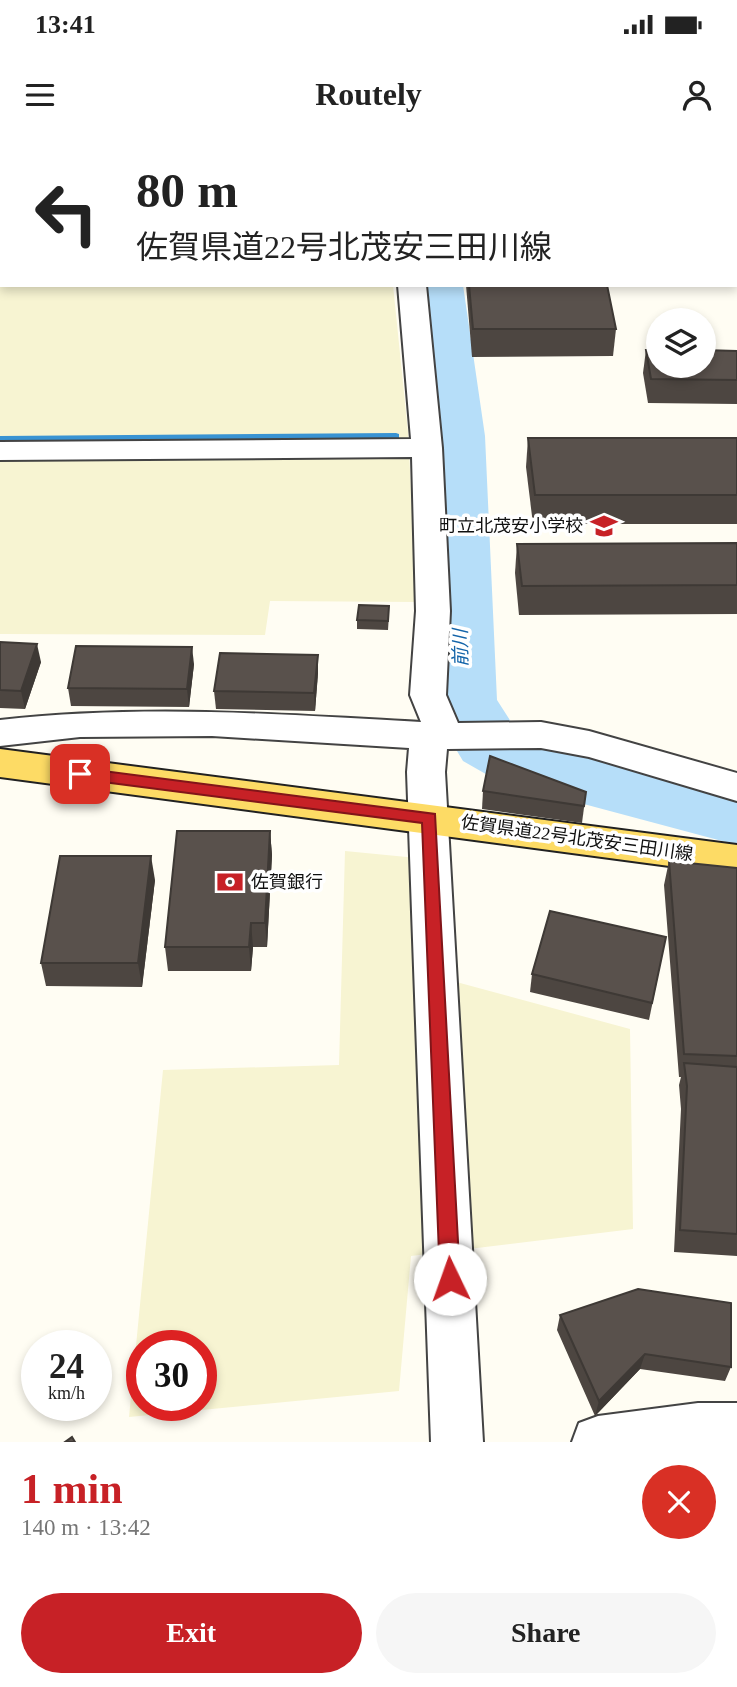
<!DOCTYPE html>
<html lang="en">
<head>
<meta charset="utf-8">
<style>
	body { margin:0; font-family:"Times New Roman","Noto Sans JP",serif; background:#f6f6f6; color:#222; height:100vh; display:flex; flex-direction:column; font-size:26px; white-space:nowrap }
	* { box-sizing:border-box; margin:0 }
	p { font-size:23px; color:#767676 }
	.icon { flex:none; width:38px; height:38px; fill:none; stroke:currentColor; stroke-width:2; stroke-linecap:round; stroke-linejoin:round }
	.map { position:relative; height:1302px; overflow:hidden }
	.drawer { display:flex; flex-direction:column; background:#fff; flex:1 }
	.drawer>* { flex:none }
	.guide { position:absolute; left:0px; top:0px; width:738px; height:147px; box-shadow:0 4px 10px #0003; background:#fff; color:#222; overflow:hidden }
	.fabs { position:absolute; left:646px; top:168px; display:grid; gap:14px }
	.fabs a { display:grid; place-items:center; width:70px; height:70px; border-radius:50%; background:#fff; box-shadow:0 4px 10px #0003; font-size:35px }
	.speed { position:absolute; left:21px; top:1190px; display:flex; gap:14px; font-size:35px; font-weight:700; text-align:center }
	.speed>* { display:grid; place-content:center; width:91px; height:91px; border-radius:50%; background:#fff; box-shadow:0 4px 10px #0003; line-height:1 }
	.speed small { font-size:18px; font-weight:400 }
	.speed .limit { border:10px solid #d22; background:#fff; color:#111 }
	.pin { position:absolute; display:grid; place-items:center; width:60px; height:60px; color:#fff; margin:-30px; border-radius:14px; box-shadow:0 4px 10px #0006 }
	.me { position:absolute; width:77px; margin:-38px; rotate:357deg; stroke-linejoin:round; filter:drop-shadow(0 0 5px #0008) }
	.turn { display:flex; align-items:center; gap:24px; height:147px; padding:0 21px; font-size:32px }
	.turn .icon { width:91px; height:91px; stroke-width:2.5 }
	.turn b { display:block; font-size:49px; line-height:60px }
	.round { display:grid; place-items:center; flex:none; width:74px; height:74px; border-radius:37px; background:#f6f6f6 }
	.overview { display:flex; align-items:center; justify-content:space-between; height:119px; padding:0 21px }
	h1 { font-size:42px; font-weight:800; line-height:52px; color:#c72126 }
	.button { display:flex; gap:14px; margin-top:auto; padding:14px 21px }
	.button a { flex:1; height:80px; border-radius:42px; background:#c72126; color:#fff; font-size:28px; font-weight:800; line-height:80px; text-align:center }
	.button a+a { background:#f6f6f6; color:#222 }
	.status { display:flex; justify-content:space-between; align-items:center; height:49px; padding:0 35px; background:#fff; direction:ltr }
	.status svg { height:19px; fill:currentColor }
	header { display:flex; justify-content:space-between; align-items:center; height:91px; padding:0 21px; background:#fff; font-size:32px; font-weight:800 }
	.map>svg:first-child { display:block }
	.farmland { fill:#f7f4d2; fill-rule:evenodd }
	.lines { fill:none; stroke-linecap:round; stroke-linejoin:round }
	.stream { fill:#3993d3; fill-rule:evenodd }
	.river { fill:#b6def9; fill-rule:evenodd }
	.street-casing { stroke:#434343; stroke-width:4 }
	.primary-casing { stroke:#212121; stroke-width:4 }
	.street { fill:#fff; fill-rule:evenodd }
	.primary { fill:#fddb65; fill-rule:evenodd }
	.wall { fill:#4d4641 }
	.shaded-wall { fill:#3e3935 }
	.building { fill:#59514c; stroke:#3e3935; stroke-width:2 }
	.route { fill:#c72126; stroke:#811519; stroke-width:2 }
	.labels { text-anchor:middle; stroke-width:7; stroke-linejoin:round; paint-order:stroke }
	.poi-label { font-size:18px; fill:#101010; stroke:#fff; text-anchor:end }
	.street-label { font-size:18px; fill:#101010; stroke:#fff }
	.water-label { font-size:19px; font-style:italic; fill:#1364a9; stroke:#fff }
</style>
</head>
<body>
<div class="status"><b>13:41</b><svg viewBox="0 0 49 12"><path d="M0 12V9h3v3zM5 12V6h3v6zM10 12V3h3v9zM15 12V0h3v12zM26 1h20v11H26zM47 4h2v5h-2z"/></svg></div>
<header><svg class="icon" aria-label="menu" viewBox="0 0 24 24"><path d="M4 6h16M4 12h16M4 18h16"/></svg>Routely<svg class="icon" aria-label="person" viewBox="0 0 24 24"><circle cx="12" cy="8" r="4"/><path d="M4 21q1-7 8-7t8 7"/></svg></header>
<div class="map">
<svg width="737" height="1302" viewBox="0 0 737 1302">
	<rect width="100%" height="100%" fill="#fffdf3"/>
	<g class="farmland">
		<path d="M0,0h405l-403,2v143h391l15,147 9,170 -147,-1 -5,34 -265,-1z"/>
		<path d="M345,711l72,7 -5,112 218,59 3,200 -222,27 -12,135 -270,26 34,-347 176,-5zM142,1206h59v59h-59z"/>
	</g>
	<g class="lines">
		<path class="stream" d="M396,293l3,1v4l-399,4v-6z"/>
		<path class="river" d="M411,145h52l22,151 12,264 16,25 32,17 192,47v56l-239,-64 -35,-20 -36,-60v-265z"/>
		<g class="street-casing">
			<g id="street">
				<rect x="408" y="0" width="24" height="2"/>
				<rect x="461" y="0" width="24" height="2"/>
				<rect x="0" y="104" width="2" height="16"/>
				<path d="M398,145h28l16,163 8,163 -4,84 12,28 83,-1 48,9 148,42v28l-148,-44 -48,-9 -94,1 -2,23 38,670h-52l-24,-670 2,-24 -197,-12 -132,1 -80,9v-26c144,-16 277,-6 421,2l-11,-27 6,-84 -4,-154 -412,3v-18l411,-3z"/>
				<path d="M698,1263h39v39h-165l7,-19 19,-7z"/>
			</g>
		</g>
		<g class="primary-casing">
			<path id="primary" d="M0,609l737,96v30l-737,-98z"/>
		</g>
		<use href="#street" class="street"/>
		<use href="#primary" class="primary"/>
	</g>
	<g class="wall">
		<path d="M466,145h141l9,44 -3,27 -141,1z"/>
		<path d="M646,210l91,1v53l-89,-1 -5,-30z"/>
		<path d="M528,298h209v86h-204l-7,-57z"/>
		<path d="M737,403v71l-218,1 -4,-42 2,-29z"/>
		<path d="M389,475l-1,15 -31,-1v-9z"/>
		<path d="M0,502l41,20 -16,47 -25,-1z"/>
		<path d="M194,524l-5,43 -118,-1 -3,-18z"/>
		<path d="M318,533l-3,38 -99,-2 -2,-18z"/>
		<path d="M483,651l103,1 -4,31 -100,-14z"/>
		<path d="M270,691l2,24 -5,92h-14l-2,24h-83l-3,-24z"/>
		<path d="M669,721l68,7v388l-63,-4 7,-143 -2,-24 2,-8h-2l-15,-192z"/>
		<path d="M155,740l-13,107 -96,-1 -5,-23z"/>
		<path d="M666,797l-17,83 -119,-28 2,-18z"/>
		<path d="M560,1175l171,52 -6,14 -85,-12 -45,47 -38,-86z"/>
	</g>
	<g class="shaded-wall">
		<path d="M37,504l4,18 -16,47 -4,-18z"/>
		<path d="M192,507l2,17 -5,43 -2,-18z"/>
		<path d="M318,515v18l-3,38 -1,-18z"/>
		<path d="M270,691l2,24 -5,92 -2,-24z"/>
		<path d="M151,716l4,24 -13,107 -4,-24z"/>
		<path d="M251,783l2,24 -2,24 -2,-24z"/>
		<path d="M645,1214l-5,15 -45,47 4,-15z"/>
	</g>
	<g class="building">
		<path d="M469,145h138l9,44h-143z"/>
		<path d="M646,210h12v16h46v-16l33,1v29l-86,-1z"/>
		<path d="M528,298h209v57h-202z"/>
		<path d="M737,403v42l-215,1 -5,-42z"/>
		<path d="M359,465l30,1 -1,15 -31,-1z"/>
		<path d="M0,502l37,2 -16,47 -21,-1z"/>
		<path d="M76,506l116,1 -5,42 -119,-1z"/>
		<path d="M220,513l98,2 -4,38 -100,-2z"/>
		<path d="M490,616l96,36 -2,14 -101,-15z"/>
		<path d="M177,691h93l-5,92h-14l-2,24h-84z"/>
		<path d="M60,716h91l-13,107h-97z"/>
		<path d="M669,721l68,7v188l-53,-2z"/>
		<path d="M550,771l116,26 -14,66 -120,-29z"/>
		<path d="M684,923l53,4v167l-57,-4 7,-144z"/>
		<path d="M638,1149l93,14v64l-86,-13 -46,47 -39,-86z"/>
		<path d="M72,1297l3,5h-10z"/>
	</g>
	<path class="route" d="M80,628l355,46 25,465 -3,7 -7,3 -7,-3 -3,-7 -18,-456 -342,-44 -7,-5z"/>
	<defs>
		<g id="school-bare" transform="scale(2.1)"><path d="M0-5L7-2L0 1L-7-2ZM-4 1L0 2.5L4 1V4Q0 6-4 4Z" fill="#c72126" stroke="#fff" stroke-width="2.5" paint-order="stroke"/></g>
		<g id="bank-bare" transform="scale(2.1)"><path d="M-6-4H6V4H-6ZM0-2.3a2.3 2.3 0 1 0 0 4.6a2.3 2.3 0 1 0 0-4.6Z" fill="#c72126" stroke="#fff" stroke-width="2.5" paint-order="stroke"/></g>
	</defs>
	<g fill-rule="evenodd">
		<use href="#school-bare" x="604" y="386"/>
		<use href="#bank-bare" x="230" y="742"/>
	</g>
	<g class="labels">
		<g class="poi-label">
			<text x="583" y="392">町立北茂安小学校</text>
			<text x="251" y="748" text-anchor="start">佐賀銀行</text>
		</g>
		<g class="street-label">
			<text transform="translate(577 698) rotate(8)" y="6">佐賀県道22号北茂安三田川線</text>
		</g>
		<g class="water-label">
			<text transform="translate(460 508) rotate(-91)" y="7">前川</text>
		</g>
	</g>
</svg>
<div class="fabs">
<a><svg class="icon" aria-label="layers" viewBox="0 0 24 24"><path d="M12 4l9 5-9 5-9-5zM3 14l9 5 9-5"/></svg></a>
</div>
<div class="speed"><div>24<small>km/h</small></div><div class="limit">30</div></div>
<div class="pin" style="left:80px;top:634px;background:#d93025"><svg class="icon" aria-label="arrive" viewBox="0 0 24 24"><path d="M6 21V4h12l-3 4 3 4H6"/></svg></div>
<svg class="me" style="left:450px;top:1139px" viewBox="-20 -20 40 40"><circle r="19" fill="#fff"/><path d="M0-13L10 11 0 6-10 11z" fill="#c72126"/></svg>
<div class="guide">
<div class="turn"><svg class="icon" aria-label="left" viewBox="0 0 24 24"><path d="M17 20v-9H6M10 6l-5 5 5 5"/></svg><div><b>80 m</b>佐賀県道22号北茂安三田川線</div></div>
</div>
</div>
<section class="drawer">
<div class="overview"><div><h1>1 min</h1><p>140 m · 13:42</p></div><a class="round" style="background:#d93025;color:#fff"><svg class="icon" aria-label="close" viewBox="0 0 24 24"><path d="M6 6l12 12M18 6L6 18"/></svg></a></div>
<div class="button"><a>Exit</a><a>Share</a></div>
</section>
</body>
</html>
